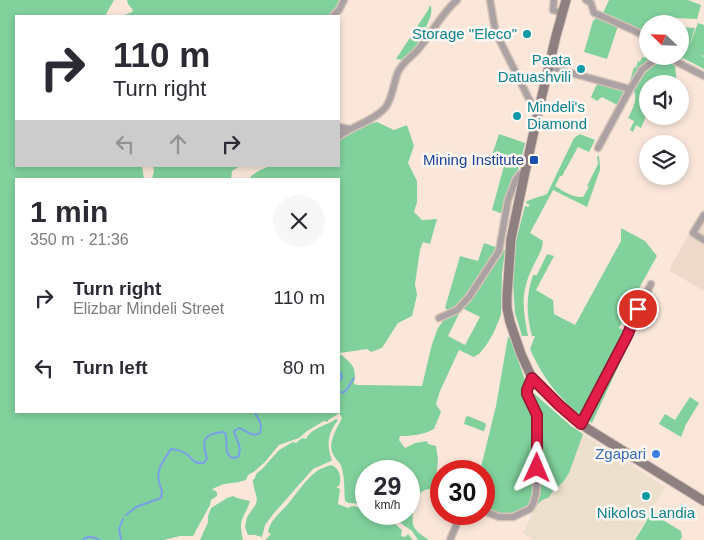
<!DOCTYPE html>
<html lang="en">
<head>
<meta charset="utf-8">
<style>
	body { margin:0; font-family:Arial,sans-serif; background:#f7f7f7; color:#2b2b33; height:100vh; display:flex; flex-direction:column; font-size:19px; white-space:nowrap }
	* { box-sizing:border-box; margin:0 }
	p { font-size:16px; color:#7c7c81 }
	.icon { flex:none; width:28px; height:28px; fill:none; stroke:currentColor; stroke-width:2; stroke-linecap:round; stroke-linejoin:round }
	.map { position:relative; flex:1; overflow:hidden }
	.drawer { position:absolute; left:15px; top:178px; width:325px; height:235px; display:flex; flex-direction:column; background:#fff; border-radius:0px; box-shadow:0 2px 8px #0003 }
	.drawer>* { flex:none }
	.guide { position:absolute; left:15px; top:15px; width:325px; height:152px; border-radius:0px; box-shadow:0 2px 8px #0003; background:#fff; color:#2b2b33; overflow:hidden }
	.needle { width:32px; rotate:293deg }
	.controls { position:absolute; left:639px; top:15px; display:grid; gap:10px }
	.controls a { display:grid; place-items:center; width:50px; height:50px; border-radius:50%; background:#fff; box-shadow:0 2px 8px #0003; font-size:25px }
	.speed { position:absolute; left:355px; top:460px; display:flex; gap:10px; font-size:25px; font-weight:700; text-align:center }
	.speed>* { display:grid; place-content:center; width:65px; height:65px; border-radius:50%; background:#fff; box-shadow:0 2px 8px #0003; line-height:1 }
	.speed small { font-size:12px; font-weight:400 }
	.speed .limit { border:8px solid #d22; background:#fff; color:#111 }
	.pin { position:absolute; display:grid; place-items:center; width:42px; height:42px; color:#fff; margin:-21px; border:2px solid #fff; border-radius:50%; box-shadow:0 1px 5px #0007 }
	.me { position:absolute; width:55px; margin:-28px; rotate:1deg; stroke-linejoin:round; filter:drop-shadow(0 0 4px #0008) }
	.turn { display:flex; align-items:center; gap:18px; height:105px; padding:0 15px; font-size:22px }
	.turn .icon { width:65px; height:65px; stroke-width:2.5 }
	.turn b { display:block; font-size:35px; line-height:42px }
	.lanes { display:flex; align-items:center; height:48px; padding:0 15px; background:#0003; justify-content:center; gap:25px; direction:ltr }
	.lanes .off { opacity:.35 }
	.round { display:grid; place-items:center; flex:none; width:52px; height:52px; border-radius:26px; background:#f7f7f7 }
	.headline { display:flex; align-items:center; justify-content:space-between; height:85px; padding:0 15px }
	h1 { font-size:30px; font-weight:700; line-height:38px }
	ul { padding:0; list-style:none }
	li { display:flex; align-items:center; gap:15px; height:70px; padding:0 15px }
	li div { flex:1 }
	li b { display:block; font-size:19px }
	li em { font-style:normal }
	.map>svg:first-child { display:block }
	.industrial { fill:#edd9ca }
	.education { fill:#ece0cc }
	.green { fill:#81d19d; fill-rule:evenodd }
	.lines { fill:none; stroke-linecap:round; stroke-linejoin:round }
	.stream { stroke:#7a9fe7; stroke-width:2 }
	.street-casing { stroke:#d6c4b9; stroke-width:9 }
	.secondary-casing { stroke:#d6c4b9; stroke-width:11 }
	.street { stroke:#ada2a3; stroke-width:6 }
	.secondary { stroke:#8e7f80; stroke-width:9 }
	.route-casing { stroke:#92132f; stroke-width:12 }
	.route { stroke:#e11d48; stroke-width:9 }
	.culture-dot { fill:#0f9aa8; stroke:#fff7f2; stroke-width:2 }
	.transit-dot { fill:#1a4fb4; stroke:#fff7f2; stroke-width:2 }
	.shop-dot { fill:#3f7fe0; stroke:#fff7f2; stroke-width:2 }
	.labels { text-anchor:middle; stroke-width:5; stroke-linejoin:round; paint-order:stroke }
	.culture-label { font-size:15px; fill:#0d838f; stroke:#fff7f2; text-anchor:end }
	.transit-label { font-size:15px; fill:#164399; stroke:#fff7f2; text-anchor:end }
	.shop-label { font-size:15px; fill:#366cbe; stroke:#fff7f2; text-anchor:end }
</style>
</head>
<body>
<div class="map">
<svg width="704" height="540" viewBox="0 0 704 540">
	<rect width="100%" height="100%" fill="#fbe7da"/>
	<path class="industrial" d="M704,209v82l-34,-20 1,-5 14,-25z"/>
	<path class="education" d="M571,426l94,61 -31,53h-100l-11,-7 13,-27z"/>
	<g class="green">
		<path d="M0,0h114l-9,16h-89v150h126l2,13h-128v232h323v-58c13,11 18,13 15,31l4,1h7l57,1 10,-42 6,-16 5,-7 15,-10 43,-61h4l-3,24 -1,41 -7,17 -7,12 -7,9 -6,4 -15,-7 -19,41 -4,13 5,8 -7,17c-11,6 -22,7 -34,7l-1,4 6,8 10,-5 12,-2 1,3 8,2 2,14 -3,29c-4,0 -9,0 -12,2 -8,4 -13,29 -9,36 3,6 10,9 15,13h-11l-6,-9 -24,-17h21v-43h-43v33l-18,-1 -3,-2c-1,-10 0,-21 -3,-32 -1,-6 -5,-8 -8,-13 -8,-11 3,-28 8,-38l-3,-5c-4,4 -10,5 -12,9l-3,-1 -17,10 -8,7 -20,7 -14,17 -10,9 -7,4 -2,5 -7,2 -15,2 -12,5 5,3v4l-6,4 -1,5 -17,31h-13l-16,4h-164zM462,308l18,9 -15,28 -17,-9z"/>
		<path d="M127,0h214l-12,16h-207l10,-4 1,-2 -5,-6z"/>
		<path d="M609,0h79l13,5 -4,14 -22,-1 -2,6h-25l-1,11 -13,-8 -31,-14z"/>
		<path d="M430,5c4,6 -1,15 -4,22l3,3 -10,16 -16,14 -7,-1 32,-49z"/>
		<path d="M597,17l21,9 -11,33 -23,-7 9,-31z"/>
		<path d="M698,23l6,2v31l-5,-2 5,3v12l-21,-11 -1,1 -6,-3h4v-29l15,1 -7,21z"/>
		<path d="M647,53l1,3h7l-14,11 -9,14h-2l4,-14 2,1 2,-7 2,1 2,-5 3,1z"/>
		<path d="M664,60l7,2 4,4 2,18h-29l-1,30 -6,14 -5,-3 -3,7 -3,-2 4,-9 -6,-3c4,-8 10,-18 6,-27 7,-14 13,-27 30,-31z"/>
		<path d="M597,84l28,7 1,3 -7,12 -17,-9 -5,4 -6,-4z"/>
		<path d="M377,122l17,8 13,-5 7,21 -6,17 9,18v21l-3,10 8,8 15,-1 -7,25 -7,-2 -3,8 -5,34 2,11 -5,21 -14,7 -16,25 -11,4 -4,-3 -27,4 -1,-174h-88v-3l9,-6 10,-4h69v-28c9,-5 20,-12 30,-14 3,-1 6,-1 8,-2z"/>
		<path d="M499,134l26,9 -7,28 -6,9 -9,34 -11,-4 13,-48 -13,-7z"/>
		<path d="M580,134l15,6 -6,12 -11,-5 -16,29h-2l-5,10c8,5 18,12 28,11l6,-10 -2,-1 11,-22 -1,-8h2l1,10v4l-13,37 -34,-17 -23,43 13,8 -1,6v1c-5,12 -13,24 -16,37 -5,16 -1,34 2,51h-6l-7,-23 -2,-29 3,-43 9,-35 3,1 2,-2 -4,-2 1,-2 20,-7 27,-56z"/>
		<path d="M153,166h87l-8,5 -1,8h-79l2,-8z"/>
		<path d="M621,228l24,13 12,15 -19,34 -19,38 14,7 -41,88c-12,-8 -24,-17 -33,-28 -12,-13 -22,-30 -29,-46l5,-13h-3c-6,-21 -6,-41 1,-61h4l10,-21 7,2 -18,34 17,10 1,14 21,11 46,-84z"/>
		<path d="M484,243l14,5c-9,14 -30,54 -42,61 -5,2 -8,2 -11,-1l15,-52 18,5z"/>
		<path d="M508,337h2l16,46 -2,9v5l8,14 2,9 1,37 -3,42 -4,7 -9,5 -8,2 -12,1 -15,-7v-36h-4l16,-65z"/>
		<path d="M530,390l41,36 12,8 -14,39 -5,8 -10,9 -6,8 -6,2 -6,6 2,-16 2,-76 -11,-20z"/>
		<path d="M690,397l9,6 -14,23v1l-4,10 -22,-13 6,-10 10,6z"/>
		<path d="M468,416l17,7 1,2 -2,6h-1l-19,-7 2,-7z"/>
		<path d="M336,419l2,1c-10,13 -12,24 -6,40l-1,1 -18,8 -16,18 -14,16 -9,10 -9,12 -3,12 -7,-2h-7l-3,-8 2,-10 9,-13 1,-5 -4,-16v-3l2,-2 1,-4 6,-5 17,-19 14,-8 3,1 6,-5 4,1c6,-12 20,-13 30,-20z"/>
		<path d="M331,465c9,3 11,13 8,21l-3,1 4,2 -2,15 10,4 4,-2 14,2v6h17l19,16 -1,6 4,1 3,-3 5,6h-148l6,-6 -3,-2c2,-12 13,-20 20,-28 9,-11 17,-24 29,-33 4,-3 9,-4 14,-6z"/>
		<path d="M233,496l4,2 13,3c-2,9 -9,16 -9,25 0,5 1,10 2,14h-43l8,-18v-6l3,-8 16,-10z"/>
		<path d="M653,510l5,7 23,14 1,6 -2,3h-45z"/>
	</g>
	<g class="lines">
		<g class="stream">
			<path d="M339,372l2,1 1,4 -3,5"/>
			<path d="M339,391l3,2c6,-2 8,-10 12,-15"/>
			<path d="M126,515l10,-8 25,-9c2,-8 0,-9 -2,-16 -3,-14 5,-22 12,-33 5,1 9,1 14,4 8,5 7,11 19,10l3,-5c-6,-18 -3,-25 17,-26 6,8 -2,20 8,26l6,-1c5,-9 -2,-17 -4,-26l5,-3c7,2 13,10 21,5 3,-13 -2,-12 -6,-22"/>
			<path d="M83,540l2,-2c5,-2 10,-1 15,2"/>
			<path d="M121,540l-2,-11 4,-10"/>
		</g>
		<g class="street-casing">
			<g id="street">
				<path d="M490,0l5,29 4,10 33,66 7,3"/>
				<path d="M554,0l-1,10 9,3"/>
				<path d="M586,0l5,3 3,10 3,1 38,17 13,7"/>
				<path d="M333,16l6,-6 5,-10"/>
				<path d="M668,56l9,6 27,14"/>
				<path d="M549,67l81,22"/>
				<path d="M339,127l10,2"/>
				<path d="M339,136c15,-11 33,-14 46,-28 8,-10 8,-24 13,-36 5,-11 16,-16 23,-26 12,-15 21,-33 36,-46"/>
				<path d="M598,148l32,-59 12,-19 11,-9 11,-5"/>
				<path d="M704,215l-11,18 11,7"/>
				<path d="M439,318l18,-8 12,-13 30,-46 9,-51 8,-21 4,-5 5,-2"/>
				<path d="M581,424l46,-88 3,-9 21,-43"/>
				<path d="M484,511l15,6h14l17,-8 3,-5 3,-10 2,-37 -1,-42 -10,-21v-4l5,-12"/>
				<path d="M450,540l11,-26"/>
			</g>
		</g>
		<g class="secondary-casing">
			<path id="secondary" d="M566,0l-10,36 -17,72 -14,64 -14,67 -4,57v12l3,14 11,32 11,24 27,27 29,24 116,72"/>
		</g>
		<use href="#street" class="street"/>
		<use href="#secondary" class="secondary"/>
	</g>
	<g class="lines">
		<g class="route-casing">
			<path id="route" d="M537,468v-53l-10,-21v-4l5,-12 27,27 22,19 46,-88 11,-27"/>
		</g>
		<use href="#route" class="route"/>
	</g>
	<g class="culture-dot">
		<circle cx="527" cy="34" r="5"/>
		<circle cx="581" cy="69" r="5"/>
		<circle cx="517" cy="116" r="5"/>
		<circle cx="646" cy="496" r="5"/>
	</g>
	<rect class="transit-dot" x="529" y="155" width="10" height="10" rx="2.5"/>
	<circle class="shop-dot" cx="656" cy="454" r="5"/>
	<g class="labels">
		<g class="culture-label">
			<text x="517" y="39">Storage "Eleco"</text>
			<text x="571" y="65">Paata<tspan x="571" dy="17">Datuashvili</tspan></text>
			<text x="527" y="112" text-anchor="start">Mindeli's<tspan x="527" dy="17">Diamond</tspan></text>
			<text x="646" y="518" text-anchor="middle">Nikolos Landia</text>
		</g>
		<g class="transit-label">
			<text x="524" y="165">Mining Institute</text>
		</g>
		<g class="shop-label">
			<text x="646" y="459">Zgapari</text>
		</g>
	</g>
</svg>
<div class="controls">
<a><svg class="needle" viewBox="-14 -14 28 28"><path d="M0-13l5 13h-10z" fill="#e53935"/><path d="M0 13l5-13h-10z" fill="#7c7c81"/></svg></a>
<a><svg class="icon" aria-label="sound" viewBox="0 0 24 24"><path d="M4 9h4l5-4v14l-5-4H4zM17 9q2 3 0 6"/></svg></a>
<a><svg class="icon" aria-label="layers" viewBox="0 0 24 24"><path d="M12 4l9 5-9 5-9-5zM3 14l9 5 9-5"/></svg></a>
</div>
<div class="speed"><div>29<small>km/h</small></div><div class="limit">30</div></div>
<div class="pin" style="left:638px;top:309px;background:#d93025"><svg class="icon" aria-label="arrive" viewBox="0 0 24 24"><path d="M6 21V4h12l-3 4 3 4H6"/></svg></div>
<svg class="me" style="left:537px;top:468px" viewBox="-20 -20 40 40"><path d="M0-17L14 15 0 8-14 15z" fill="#e11d48" stroke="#fff" stroke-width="4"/></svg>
<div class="guide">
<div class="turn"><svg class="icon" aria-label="right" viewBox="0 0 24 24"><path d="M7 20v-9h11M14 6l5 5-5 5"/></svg><div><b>110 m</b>Turn right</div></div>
<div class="lanes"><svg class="icon off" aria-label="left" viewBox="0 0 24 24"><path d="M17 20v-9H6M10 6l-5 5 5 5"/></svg><svg class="icon off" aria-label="ahead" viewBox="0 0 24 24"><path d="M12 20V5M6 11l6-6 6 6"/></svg><svg class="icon" aria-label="right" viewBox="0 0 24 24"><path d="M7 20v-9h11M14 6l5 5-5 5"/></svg></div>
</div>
<section class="drawer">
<div class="headline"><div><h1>1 min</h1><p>350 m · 21:36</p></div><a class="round"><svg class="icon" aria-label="close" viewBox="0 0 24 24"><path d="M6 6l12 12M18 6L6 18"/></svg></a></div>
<ul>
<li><svg class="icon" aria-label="right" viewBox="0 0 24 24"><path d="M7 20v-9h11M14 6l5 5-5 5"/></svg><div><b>Turn right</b><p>Elizbar Mindeli Street</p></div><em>110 m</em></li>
<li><svg class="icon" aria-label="left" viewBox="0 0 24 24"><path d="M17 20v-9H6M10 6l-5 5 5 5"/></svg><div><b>Turn left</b></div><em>80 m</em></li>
</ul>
</section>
</div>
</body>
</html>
